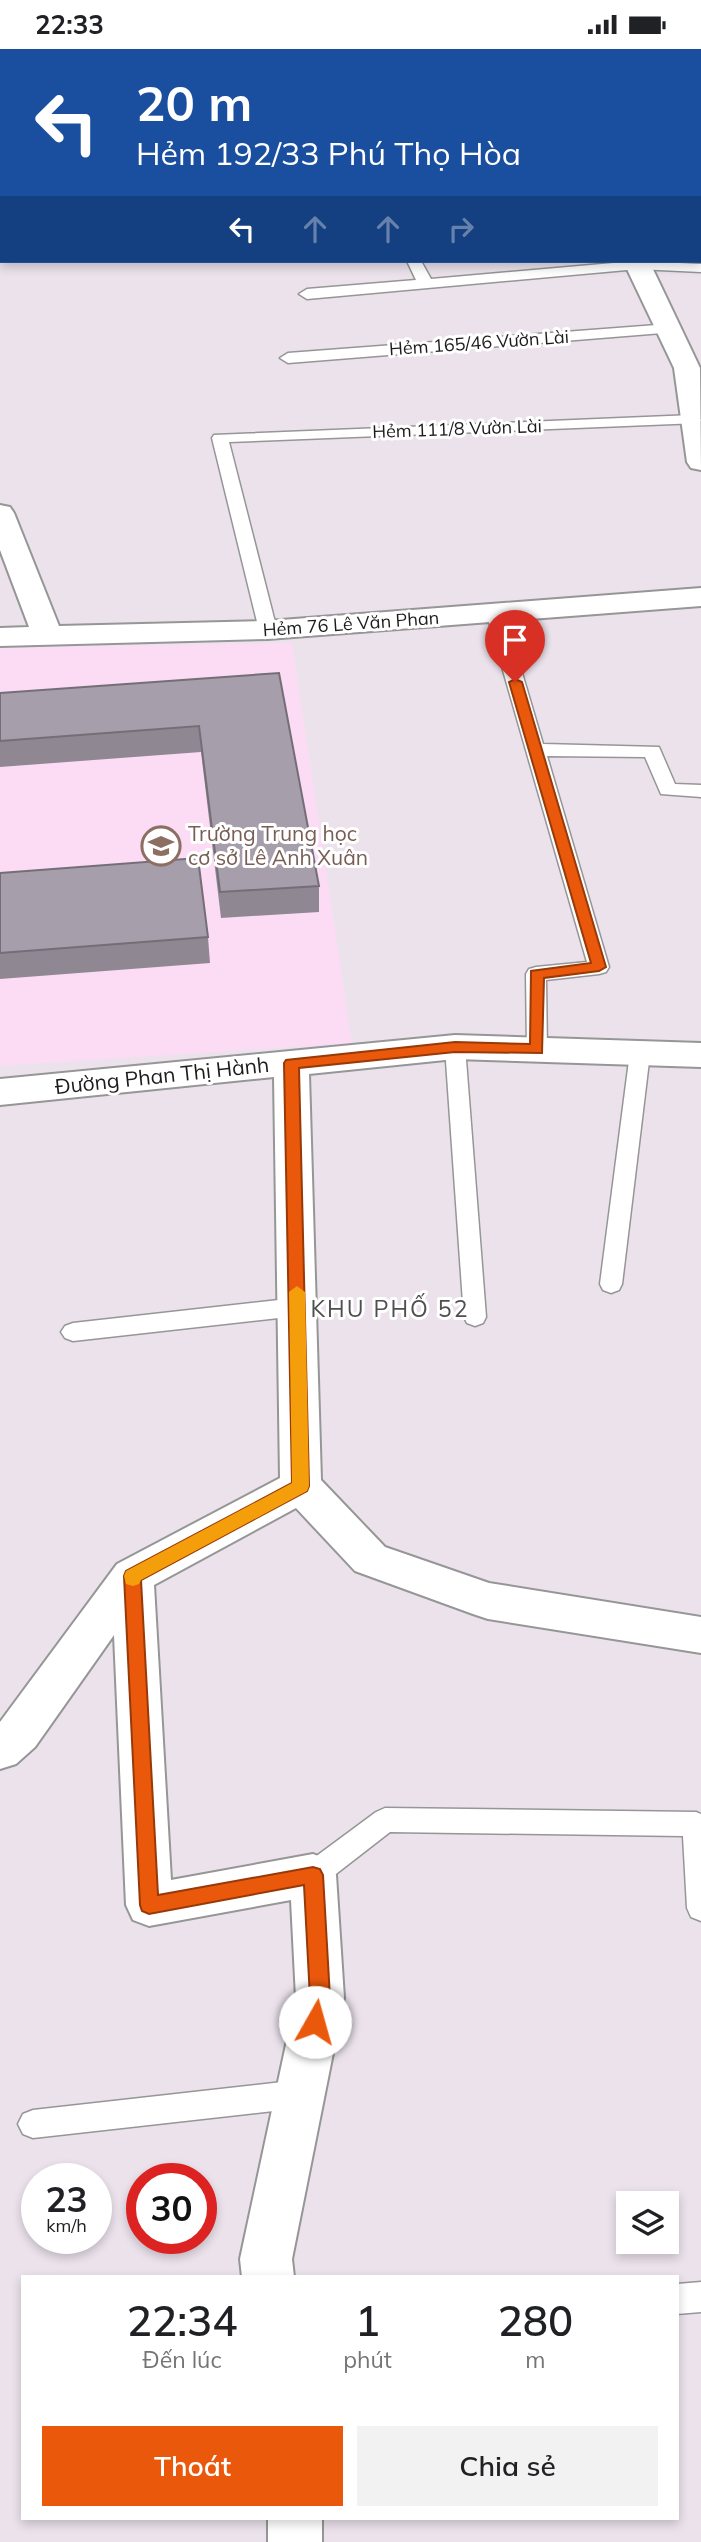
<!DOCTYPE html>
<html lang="vi">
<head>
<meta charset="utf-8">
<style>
	body { margin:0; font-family:Mulish,sans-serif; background:#f2f2f2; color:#202124; height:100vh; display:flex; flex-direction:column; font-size:26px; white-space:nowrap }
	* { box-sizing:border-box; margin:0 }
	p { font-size:23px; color:#757577 }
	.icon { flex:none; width:38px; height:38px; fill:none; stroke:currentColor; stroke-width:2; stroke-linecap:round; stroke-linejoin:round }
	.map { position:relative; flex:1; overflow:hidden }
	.details { position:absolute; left:21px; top:2226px; width:658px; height:245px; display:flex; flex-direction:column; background:#fff; border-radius:0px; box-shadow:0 4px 10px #0003 }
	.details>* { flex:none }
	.top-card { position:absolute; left:0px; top:0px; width:702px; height:214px; box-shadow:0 4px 10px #0003; background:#1a4fa0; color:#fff; overflow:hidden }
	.fabs { position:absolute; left:616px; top:2142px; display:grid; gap:14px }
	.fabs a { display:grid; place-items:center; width:63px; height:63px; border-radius:0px; background:#fff; box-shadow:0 4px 10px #0003; font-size:35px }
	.speed { position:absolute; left:21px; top:2114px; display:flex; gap:14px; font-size:35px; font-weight:700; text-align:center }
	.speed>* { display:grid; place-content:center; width:91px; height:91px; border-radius:50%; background:#fff; box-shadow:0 4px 10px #0003; line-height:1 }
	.speed small { font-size:18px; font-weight:400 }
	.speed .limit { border:10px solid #d22; background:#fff; color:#111 }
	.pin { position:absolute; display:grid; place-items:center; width:60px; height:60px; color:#fff; margin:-72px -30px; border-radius:50% 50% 50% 0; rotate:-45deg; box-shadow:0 0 7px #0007 }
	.pin .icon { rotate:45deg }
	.me { position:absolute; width:77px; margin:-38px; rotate:7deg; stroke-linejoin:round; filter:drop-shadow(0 0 5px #0008) }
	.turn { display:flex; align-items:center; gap:24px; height:147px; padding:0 21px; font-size:32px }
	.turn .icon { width:91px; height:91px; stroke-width:2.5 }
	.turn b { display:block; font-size:49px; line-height:60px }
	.lanes { display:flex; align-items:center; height:66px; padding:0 21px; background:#0003; justify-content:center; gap:35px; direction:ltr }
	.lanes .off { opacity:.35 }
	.eta { display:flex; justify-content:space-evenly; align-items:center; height:119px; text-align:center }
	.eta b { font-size:42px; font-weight:600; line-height:49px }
	.button { display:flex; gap:14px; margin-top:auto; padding:14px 21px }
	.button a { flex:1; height:80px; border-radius:0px; background:#ea580c; color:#fff; font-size:28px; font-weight:600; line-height:80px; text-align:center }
	.button a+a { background:#f2f2f2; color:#202124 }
	.status { display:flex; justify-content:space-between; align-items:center; height:49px; padding:0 35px; background:#fff; direction:ltr }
	.status svg { height:19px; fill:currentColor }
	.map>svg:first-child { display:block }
	.education { fill:#fcdbf4 }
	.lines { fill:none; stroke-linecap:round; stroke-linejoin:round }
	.service-casing { stroke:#969696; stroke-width:3 }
	.minor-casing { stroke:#969696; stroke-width:4 }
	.tertiary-casing { stroke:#969696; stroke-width:4 }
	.service { fill:#fff; fill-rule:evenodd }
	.minor { fill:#fff; fill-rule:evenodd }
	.tertiary { fill:#fff; fill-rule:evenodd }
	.wall { fill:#8f8892 }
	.building { fill:#a69eaa; stroke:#746f77; stroke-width:2 }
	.route { fill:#ea580c; stroke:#983908; stroke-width:2 }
	.slow { fill:#f59e0b }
	.labels { text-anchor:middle; stroke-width:6; stroke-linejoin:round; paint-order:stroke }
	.far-street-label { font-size:18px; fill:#1c1c1c; stroke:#fff }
	.education-label { font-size:21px; fill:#785e54; stroke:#fff; text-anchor:start }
	.street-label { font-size:21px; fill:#1c1c1c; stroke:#fff }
	.neighbourhood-label { font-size:23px; letter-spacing:2px; fill:#4f4f4f; stroke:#fff }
</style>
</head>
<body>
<div class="status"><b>22:33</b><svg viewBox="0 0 49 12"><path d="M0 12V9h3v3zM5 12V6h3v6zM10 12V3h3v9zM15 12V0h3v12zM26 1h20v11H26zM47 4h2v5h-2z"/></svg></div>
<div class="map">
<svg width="701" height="2493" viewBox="0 0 701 2493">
	<rect width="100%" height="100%" fill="#ebe2ec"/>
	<path class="education" d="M292,594l60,400 -352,23v-418z"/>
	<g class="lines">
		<g class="service-casing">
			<g id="service">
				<rect x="0" y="52" width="2" height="8"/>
				<path d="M407,212h14l10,18 205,-18 65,3v8l-63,-3 -331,30 -8,-5 8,-5 109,-9z"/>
				<path d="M670,275l8,5 -3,3 -387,31 -8,-5 8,-5z"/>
				<path d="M693,366l8,5 -2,3 -470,19 48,188 -9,5 -9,-5 -47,-192 2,-3z"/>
				<path d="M496,561l9,5 38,129 116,3 16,37 26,1v12l-40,-3 -16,-37 -98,-1 62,211 -3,5 -7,2 -53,6 1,70 -3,5 -7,2 -7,-2 -3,-5 -1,-76 3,-5 7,-2 51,-5 -100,-347z"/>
				<path d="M455,991l7,2 3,5 21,270 -3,6 -8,3 -8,-3 -3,-6 -19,-270 3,-5z"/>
				<path d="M640,997l7,2 3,5 -28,231 -3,6 -8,3 -8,-3 -3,-6 30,-231 3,-5z"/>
				<path d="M297,1249l8,3 3,6 -3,6 -8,3 -224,25 -8,-3 -4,-6 4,-6 8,-3z"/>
				<path d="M385,1759l311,4 5,2v107l-10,-4 -4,-9 -4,-72 -293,-4 -67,52 -10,3 -10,-3 -4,-9 4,-9 73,-54z"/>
				<path d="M300,2031l10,4 4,10 -4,10 -10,4 -267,30 -10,-4 -5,-10 5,-10 10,-4z"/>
				<path d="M701,2233v30l-24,2v-30z"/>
			</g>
		</g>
		<g class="minor-casing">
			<g id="minor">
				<rect x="17" y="0" width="22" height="2"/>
				<path d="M488,0h22l1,2h-22z"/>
				<path d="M628,212h20l3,4 49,103 1,102 -10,-2 -4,-6 -13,-94 -49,-103z"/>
				<path d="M0,456l10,2 4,6 45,113 209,-5 433,-33v18l-433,33 -268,7v-18l29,-1 -29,-77z"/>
				<path d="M455,986l246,8v24l-246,-8 -146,15 12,406 64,67 104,36 212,34v36l-213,-34 -15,-5 -118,-43 -59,-63 -142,77 17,295 142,-26 16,6 7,15 8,123 -52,261 2,18h-52l-2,-18 56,-261 -5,-98 -142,26 -16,-6 -7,-15 -12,-270 -79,112 -19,17 -16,5v-47l117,-158 163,-86 -6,-401 -274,28v-26z"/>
				<rect x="268" y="2469" width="54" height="24"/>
			</g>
		</g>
		<g class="tertiary-casing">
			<g id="tertiary">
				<rect x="700" y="88" width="1" height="14"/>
				<rect x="0" y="134" width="2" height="14"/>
			</g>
		</g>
		<use href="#service" class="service"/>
		<use href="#minor" class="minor"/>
		<use href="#tertiary" class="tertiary"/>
	</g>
	<g class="wall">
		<path d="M279,624l40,213v26l-98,6 -20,-166 -201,15v-74z"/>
		<path d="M0,824l208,64 2,26 -210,16z"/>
	</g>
	<g class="building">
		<path d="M279,624l40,213 -99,6 -21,-166 -199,15v-48z"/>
		<path d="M198,809l10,79 -208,16v-80z"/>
	</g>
	<path class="route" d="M515,630l7,3 84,285 -7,4 -55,7 -2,75 -87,-1 -156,16 10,418 -2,5 -166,89 17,315 155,-28 7,2 3,6 7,123 -8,31 -7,3 -7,-3 -3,-7 5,-24 -6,-113 -155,29 -7,-3 -2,-6 -16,-329 2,-5 166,-88 -8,-420 2,-3 169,-18 75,2 1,-73 60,-8 -82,-281z"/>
	<path class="slow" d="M297,1237l8,6 4,194 -2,5 -166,89 -2,4 -6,2 -7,-2 -2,-8 2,-5 166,-88 -3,-191z"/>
	<defs>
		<g id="school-ring" transform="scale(2.0125)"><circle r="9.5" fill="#fff" stroke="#8d6e63" stroke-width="1.5"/><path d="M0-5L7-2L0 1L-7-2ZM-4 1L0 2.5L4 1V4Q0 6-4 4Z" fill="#8d6e63"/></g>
	</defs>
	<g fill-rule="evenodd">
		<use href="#school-ring" x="161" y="797"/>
	</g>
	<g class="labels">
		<g class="far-street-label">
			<text transform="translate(479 294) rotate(-4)" y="6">Hẻm 165/46 Vườn Lài</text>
			<text transform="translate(457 380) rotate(-2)" y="6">Hẻm 111/8 Vườn Lài</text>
			<text transform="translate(351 575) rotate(-4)" y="6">Hẻm 76 Lê Văn Phan</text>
		</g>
		<g class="education-label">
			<text x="188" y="792">Trường Trung học<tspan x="188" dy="24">cơ sở Lê Anh Xuân</tspan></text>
		</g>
		<g class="street-label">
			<text transform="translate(162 1027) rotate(-6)" y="7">Đường Phan Thị Hành</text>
		</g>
		<g class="neighbourhood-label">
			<text x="390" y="1268">KHU PHỐ 52</text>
		</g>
	</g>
</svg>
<div class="fabs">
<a><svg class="icon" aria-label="layers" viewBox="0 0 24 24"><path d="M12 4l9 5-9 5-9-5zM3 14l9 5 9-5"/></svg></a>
</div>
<div class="speed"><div>23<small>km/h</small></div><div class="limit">30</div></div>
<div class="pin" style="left:515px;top:633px;background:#d93025"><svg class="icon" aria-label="arrive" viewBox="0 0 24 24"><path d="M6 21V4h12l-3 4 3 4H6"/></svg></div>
<svg class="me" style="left:315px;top:1973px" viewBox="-20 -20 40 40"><circle r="19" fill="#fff"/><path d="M0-13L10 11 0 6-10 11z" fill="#ea580c"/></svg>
<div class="top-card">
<div class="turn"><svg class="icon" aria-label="left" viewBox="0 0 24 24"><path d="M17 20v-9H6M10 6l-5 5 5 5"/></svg><div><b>20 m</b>Hẻm 192/33 Phú Thọ Hòa</div></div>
<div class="lanes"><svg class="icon" aria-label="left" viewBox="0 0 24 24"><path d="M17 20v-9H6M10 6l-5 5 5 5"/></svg><svg class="icon off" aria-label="ahead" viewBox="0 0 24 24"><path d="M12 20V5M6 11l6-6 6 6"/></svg><svg class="icon off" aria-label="ahead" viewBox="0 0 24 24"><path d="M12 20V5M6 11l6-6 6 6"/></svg><svg class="icon off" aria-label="right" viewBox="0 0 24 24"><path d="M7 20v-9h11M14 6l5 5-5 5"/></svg></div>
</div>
<section class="details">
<div class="eta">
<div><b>22:34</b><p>Đến lúc</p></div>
<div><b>1</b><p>phút</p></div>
<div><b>280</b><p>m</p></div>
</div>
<div class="button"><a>Thoát</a><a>Chia sẻ</a></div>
</section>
</div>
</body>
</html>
